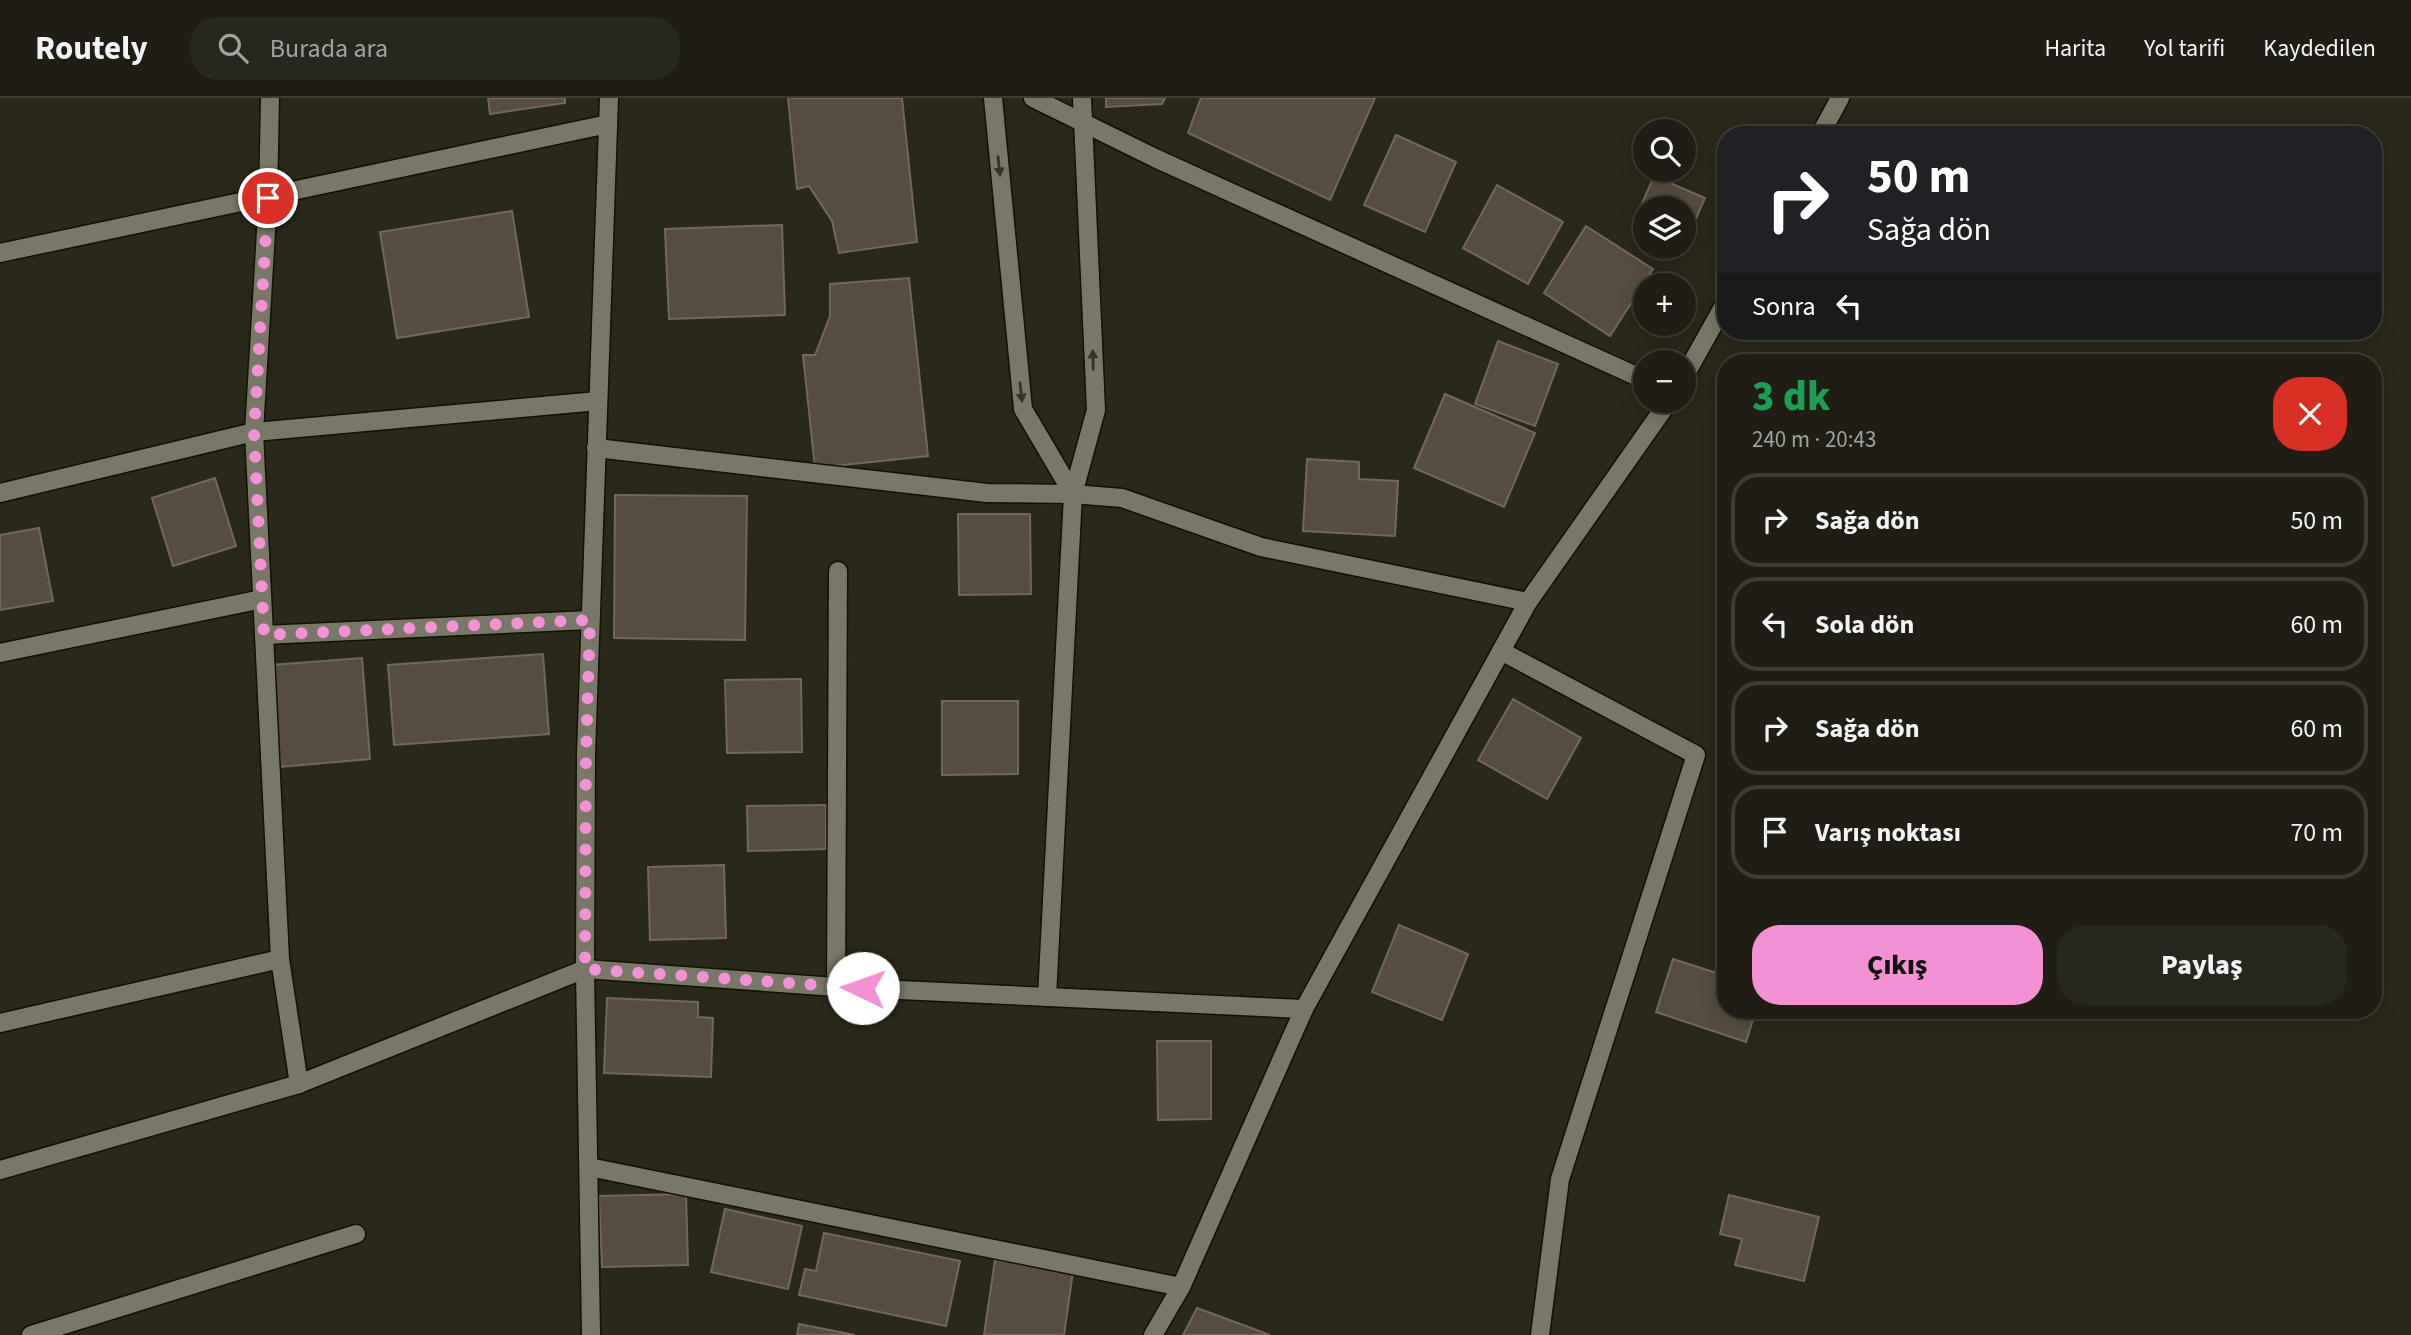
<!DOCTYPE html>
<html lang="tr">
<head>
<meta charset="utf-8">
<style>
	body { margin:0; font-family:"Source Sans 3",sans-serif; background:#28271d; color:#f1f3f6; height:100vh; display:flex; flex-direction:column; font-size:26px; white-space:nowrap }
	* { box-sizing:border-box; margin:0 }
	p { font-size:23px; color:#a2a2a0 }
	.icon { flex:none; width:38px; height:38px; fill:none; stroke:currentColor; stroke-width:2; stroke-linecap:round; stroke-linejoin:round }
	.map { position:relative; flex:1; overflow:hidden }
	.sheet { position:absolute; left:1717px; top:256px; width:665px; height:665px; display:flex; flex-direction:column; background:#201e14; border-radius:28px; box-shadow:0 4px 18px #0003,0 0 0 2px #3d3c34 }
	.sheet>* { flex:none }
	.banner { position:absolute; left:1717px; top:28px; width:665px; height:214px; border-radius:28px; box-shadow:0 4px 18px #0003,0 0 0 2px #3d3c34; background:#202124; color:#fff; overflow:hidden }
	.buttons { position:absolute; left:1633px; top:21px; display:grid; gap:14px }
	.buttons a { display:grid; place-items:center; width:63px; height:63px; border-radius:50%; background:#201e14; box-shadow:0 4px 18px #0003,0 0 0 2px #3d3c34; font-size:35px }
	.pin { position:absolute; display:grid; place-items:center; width:60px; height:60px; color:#fff; margin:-30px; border:4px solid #fff; border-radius:50%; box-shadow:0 2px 7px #0007 }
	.me { position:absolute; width:77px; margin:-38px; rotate:273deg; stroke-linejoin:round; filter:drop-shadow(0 0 5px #0008) }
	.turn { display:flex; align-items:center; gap:24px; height:147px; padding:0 35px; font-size:32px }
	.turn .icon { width:91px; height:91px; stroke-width:2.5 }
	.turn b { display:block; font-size:49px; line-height:60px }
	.then { display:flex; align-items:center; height:66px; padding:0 35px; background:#0003; gap:14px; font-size:26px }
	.round { display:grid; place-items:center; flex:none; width:74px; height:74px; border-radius:28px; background:#28271d }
	.overview { display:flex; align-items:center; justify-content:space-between; height:119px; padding:0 35px }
	h1 { font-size:42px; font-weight:800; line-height:52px; color:#1e9e55 }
	.button { display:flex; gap:14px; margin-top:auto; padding:14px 35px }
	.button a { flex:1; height:80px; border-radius:28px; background:#f391d5; color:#111; font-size:28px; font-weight:800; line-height:80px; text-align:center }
	.button a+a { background:#28271d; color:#f1f3f6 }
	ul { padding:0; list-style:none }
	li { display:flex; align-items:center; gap:21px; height:94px; margin:0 14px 10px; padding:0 21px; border:4px solid #3d3c34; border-radius:28px }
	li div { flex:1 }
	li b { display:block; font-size:26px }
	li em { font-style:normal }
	header { display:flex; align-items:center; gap:42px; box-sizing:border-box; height:98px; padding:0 35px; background:#201e14; border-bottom:2px solid #3d3c34 }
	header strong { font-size:33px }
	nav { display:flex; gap:38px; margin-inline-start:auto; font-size:24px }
	.search { width:490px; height:63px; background:#28271d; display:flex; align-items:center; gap:18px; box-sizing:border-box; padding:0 24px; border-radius:28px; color:#a2a2a0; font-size:26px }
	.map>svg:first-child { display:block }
	.building { fill:#564c3f; stroke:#72685a; stroke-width:2 }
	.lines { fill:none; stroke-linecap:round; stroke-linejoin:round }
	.minor-casing { stroke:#131004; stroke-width:21 }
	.tertiary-casing { stroke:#131004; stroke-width:21 }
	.minor { stroke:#797767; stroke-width:18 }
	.tertiary { stroke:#797767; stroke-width:18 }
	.oneway { fill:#363426 }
	.route { stroke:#f391d5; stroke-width:12; stroke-dasharray:0 21.6 }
</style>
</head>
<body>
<header>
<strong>Routely</strong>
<div class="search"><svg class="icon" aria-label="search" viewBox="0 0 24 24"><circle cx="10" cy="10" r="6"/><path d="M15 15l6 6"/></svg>Burada ara</div>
<nav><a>Harita</a><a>Yol tarifi</a><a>Kaydedilen</a></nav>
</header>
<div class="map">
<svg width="2411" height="1237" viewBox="0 0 2411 1237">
	<rect width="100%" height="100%" fill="#2a281a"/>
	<g class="building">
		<path d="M488,0h77v5l-75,11z"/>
		<path d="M788,0h114l15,144 -78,11 -7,-32 -23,-35 -12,3z"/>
		<path d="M1106,0h59l-3,6 -56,3z"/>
		<path d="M1201,0h174l-45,102 -142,-67z"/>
		<path d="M1396,37l60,27 -31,70 -61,-27z"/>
		<path d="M1654,78l51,22 -20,46 -1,-36h-39v19l-11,-5z"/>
		<path d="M1497,87l66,37 -35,62 -65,-36z"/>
		<path d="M512,113l17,106 -132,21 -17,-106z"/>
		<path d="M782,127l3,90 -116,4 -4,-90z"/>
		<path d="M1586,128l67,43 -43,67 -66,-43z"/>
		<path d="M909,180l19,178 -113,12 -12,-113h12l15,-39v-32z"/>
		<path d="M1498,243l60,23 -23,62 -60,-22z"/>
		<path d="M1445,296l90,39 -31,74 -90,-39z"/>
		<path d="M1307,361l52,3v17l39,2 -3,55 -92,-5z"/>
		<path d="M215,380l21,68 -63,20 -21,-68z"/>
		<path d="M615,397l132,1 -2,144 -131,-2z"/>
		<path d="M958,416h72l1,80 -72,1z"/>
		<path d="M39,430l14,73 -53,9v-75z"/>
		<path d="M543,556l6,80 -155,11 -6,-80z"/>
		<path d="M362,560l8,101 -90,8 -9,-102z"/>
		<path d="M801,581l1,73 -75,1 -2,-73z"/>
		<path d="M1513,601l68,39 -34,61 -69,-39z"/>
		<path d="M942,603h76v73l-76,1z"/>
		<path d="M826,707v44l-78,2 -1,-45z"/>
		<path d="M724,767l2,73 -76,2 -2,-73z"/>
		<path d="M1399,827l69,29 -26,66 -70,-28z"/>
		<path d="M1673,861l53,17v34h30l-10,32 -90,-30z"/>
		<path d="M607,900l91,4v15l15,1 -2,59 -107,-4z"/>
		<path d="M1157,943h54v78l-53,1z"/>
		<path d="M686,1096l2,71 -86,2 -3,-71z"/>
		<path d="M1729,1097l90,22 -15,64 -69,-16 7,-26 -22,-5z"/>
		<path d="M725,1111l77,17 -14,63 -77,-17z"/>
		<path d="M824,1135l136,28 -14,65 -147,-31 6,-26 11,2z"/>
		<path d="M995,1162l78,11 -9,64h-80z"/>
		<path d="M1197,1210l73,27h-87z"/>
		<path d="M799,1226l56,11h-58z"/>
	</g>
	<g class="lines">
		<g class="minor-casing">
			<g id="minor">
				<path d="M270,0l-2,100 -14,234 26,527 19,125"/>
				<path d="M1033,0l122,60 490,222"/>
				<path d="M1820,37l20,-37"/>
				<path d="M0,155l608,-129"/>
				<path d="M1684,279l42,-75"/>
				<path d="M596,350l391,45 86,1 49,4 139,49 267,55"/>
				<path d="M0,395l254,-61 344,-31"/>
				<path d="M264,537l326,-15"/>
				<path d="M1501,553l195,104 -136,424 -20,156"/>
				<path d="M0,555l262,-54"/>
				<path d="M836,889l2,-416"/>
				<path d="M1047,899l26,-503"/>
				<path d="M0,925l280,-64"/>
				<path d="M589,1069l592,120"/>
				<path d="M0,1072l299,-86 286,-115 251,18 468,22"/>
				<path d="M31,1237l325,-101"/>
				<path d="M591,1237l-6,-366 1,-215 23,-656"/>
				<path d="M1153,1237l28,-48 123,-278 224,-407 141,-201"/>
			</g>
		</g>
		<g class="tertiary-casing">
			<path id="tertiary" d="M993,0l30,311 50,85 23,-84 -14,-312"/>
		</g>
		<use href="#minor" class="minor"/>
		<use href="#tertiary" class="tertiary"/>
	</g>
	<defs><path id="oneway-solid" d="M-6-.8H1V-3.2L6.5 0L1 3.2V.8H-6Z" transform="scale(1.75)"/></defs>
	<g class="oneway">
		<use href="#oneway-solid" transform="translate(999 68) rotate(84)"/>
		<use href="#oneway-solid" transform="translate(1093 262) rotate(-92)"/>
		<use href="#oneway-solid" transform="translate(1021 294) rotate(84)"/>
	</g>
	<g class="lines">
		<path class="route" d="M268,100l-14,234 10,203 326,-15 -4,134 -1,215 278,19"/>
	</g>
</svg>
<div class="buttons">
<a><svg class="icon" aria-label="search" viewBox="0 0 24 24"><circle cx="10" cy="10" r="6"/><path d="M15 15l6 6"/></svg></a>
<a><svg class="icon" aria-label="layers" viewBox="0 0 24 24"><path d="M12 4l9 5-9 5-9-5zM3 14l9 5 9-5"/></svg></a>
<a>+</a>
<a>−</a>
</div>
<div class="pin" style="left:268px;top:100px;background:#d93025"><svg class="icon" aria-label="arrive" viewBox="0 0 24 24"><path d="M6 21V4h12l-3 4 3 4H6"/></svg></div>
<svg class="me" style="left:863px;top:890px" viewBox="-20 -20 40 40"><circle r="19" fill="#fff"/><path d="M0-13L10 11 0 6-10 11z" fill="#f391d5"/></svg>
<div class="banner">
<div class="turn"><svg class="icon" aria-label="right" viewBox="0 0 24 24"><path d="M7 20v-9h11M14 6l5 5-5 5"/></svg><div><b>50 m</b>Sağa dön</div></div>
<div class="then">Sonra<svg class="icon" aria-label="left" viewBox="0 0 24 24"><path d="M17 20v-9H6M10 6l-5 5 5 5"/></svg></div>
</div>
<section class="sheet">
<div class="overview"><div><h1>3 dk</h1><p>240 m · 20:43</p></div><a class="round" style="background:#d93025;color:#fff"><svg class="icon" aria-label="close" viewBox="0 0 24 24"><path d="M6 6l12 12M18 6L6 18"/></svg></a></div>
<ul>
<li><svg class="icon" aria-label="right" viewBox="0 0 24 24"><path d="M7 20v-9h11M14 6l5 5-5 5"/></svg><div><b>Sağa dön</b></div><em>50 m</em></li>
<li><svg class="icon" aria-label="left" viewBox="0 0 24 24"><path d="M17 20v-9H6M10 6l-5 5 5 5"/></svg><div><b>Sola dön</b></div><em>60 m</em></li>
<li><svg class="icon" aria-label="right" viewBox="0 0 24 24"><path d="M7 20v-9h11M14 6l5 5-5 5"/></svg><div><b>Sağa dön</b></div><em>60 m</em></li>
<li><svg class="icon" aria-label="arrive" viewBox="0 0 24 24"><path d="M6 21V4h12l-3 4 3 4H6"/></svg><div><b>Varış noktası</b></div><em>70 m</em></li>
</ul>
<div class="button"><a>Çıkış</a><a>Paylaş</a></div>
</section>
</div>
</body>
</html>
